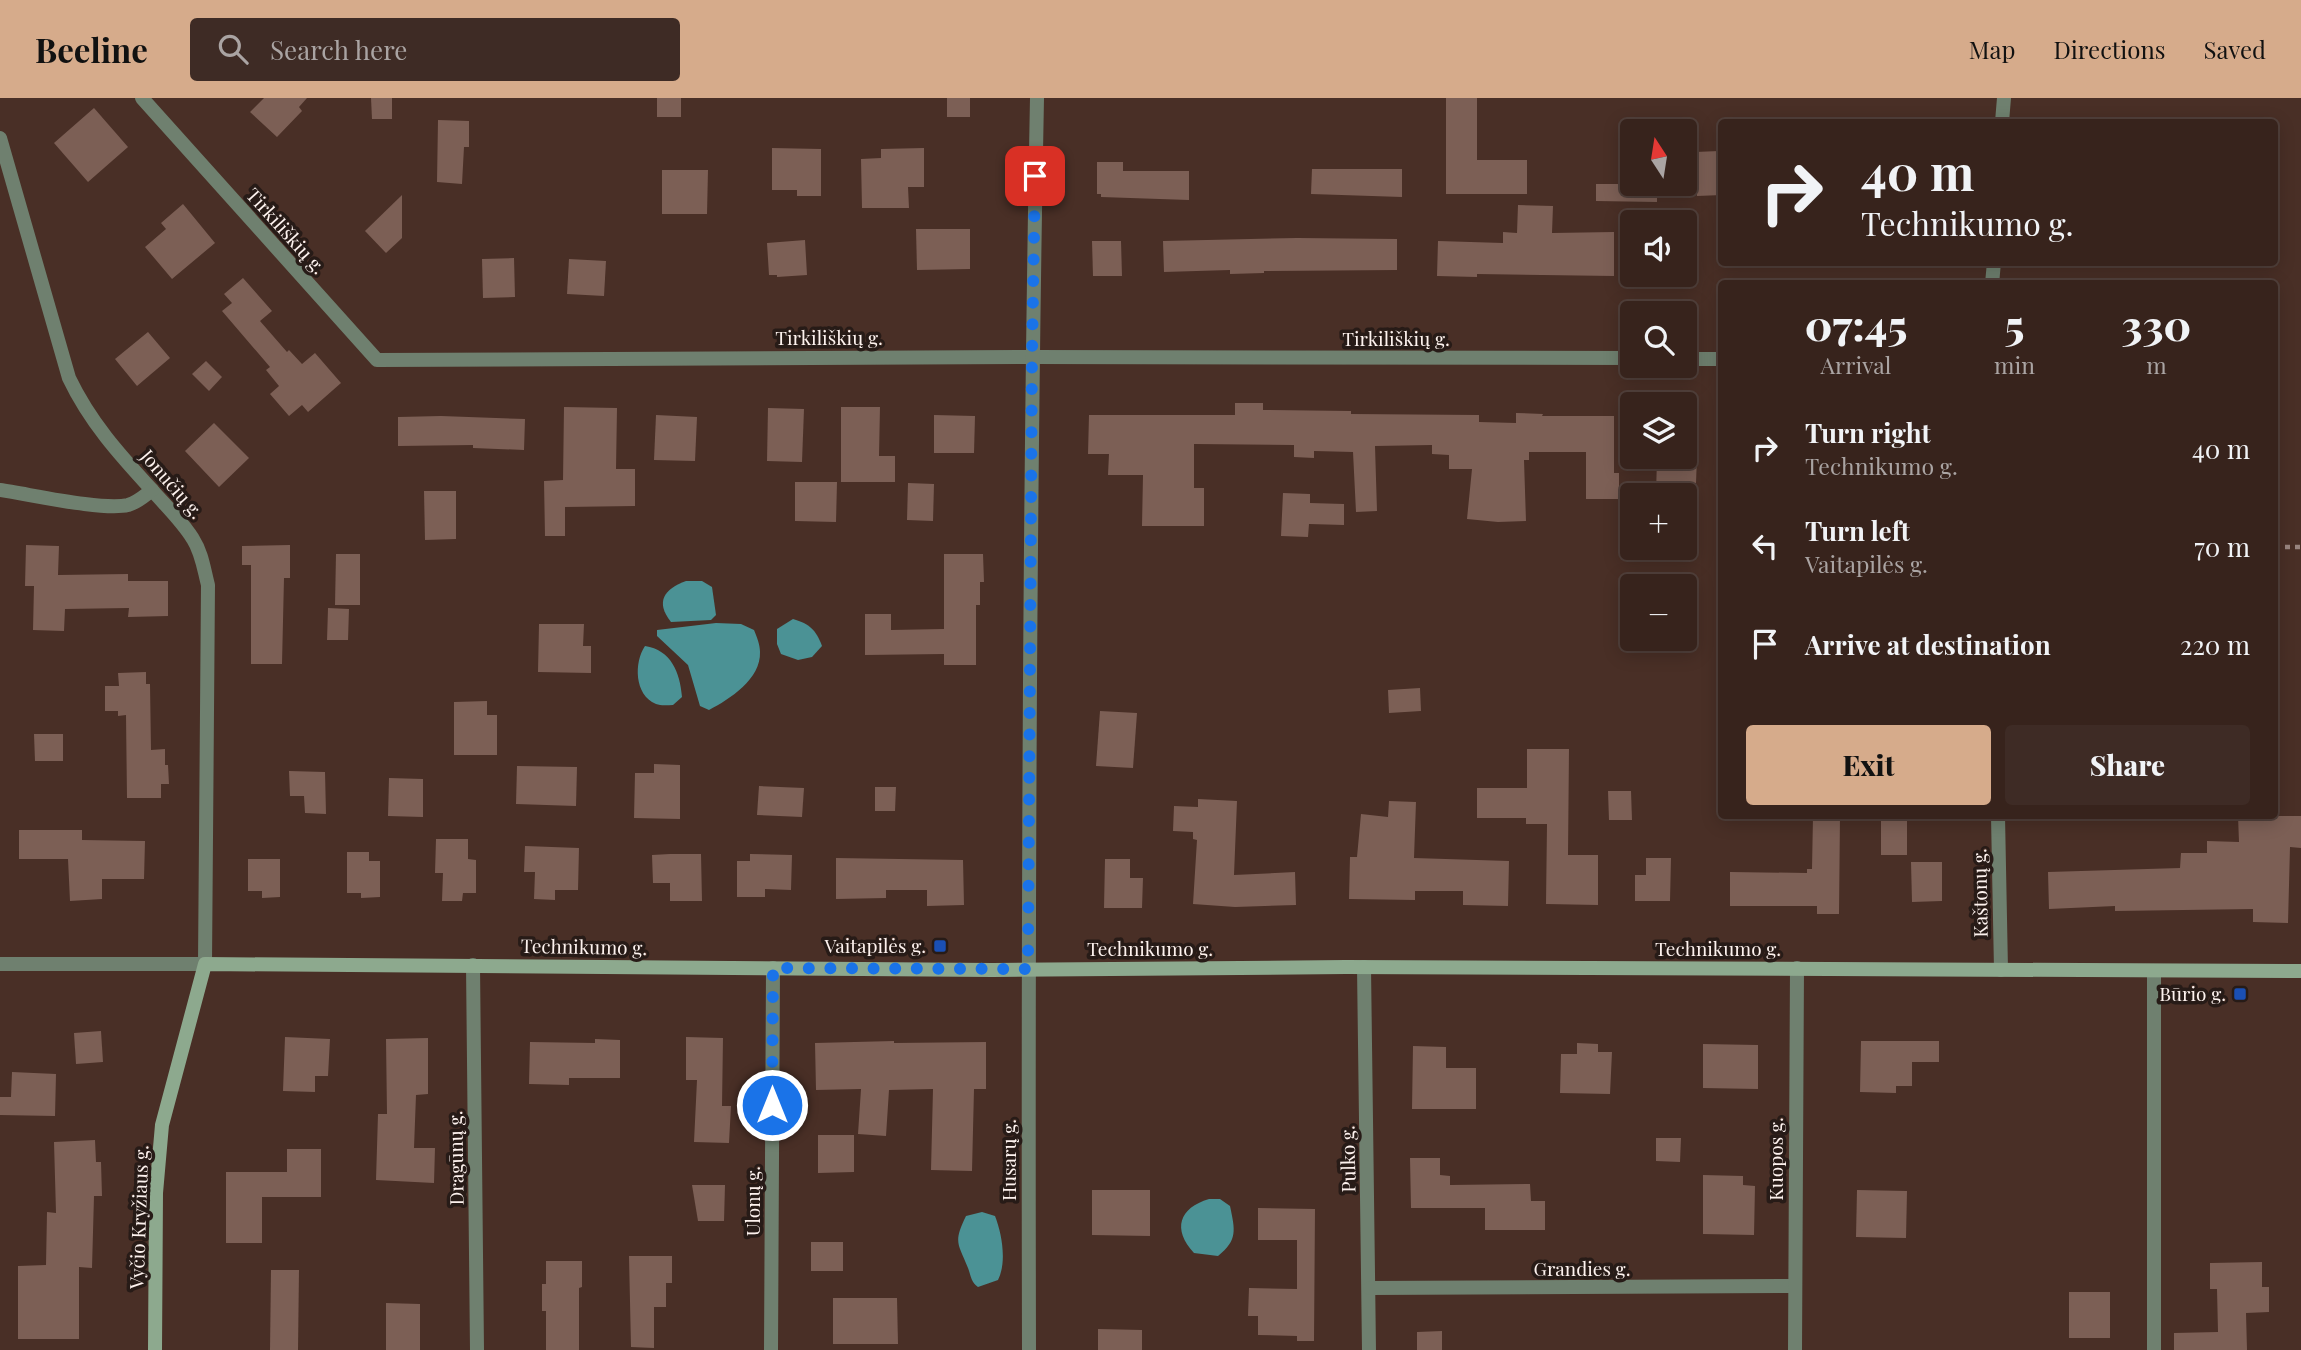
<!DOCTYPE html>
<html lang="en">
<head>
<meta charset="utf-8">
<style>
	body { margin:0; font-family:"Playfair Display",serif; background:#3e2b25; color:#f1f3f6; height:100vh; display:flex; flex-direction:column; font-size:26px; white-space:nowrap }
	* { box-sizing:border-box; margin:0 }
	p { font-size:23px; color:#aaa4a3 }
	.icon { flex:none; width:38px; height:38px; fill:none; stroke:currentColor; stroke-width:2; stroke-linecap:round; stroke-linejoin:round }
	.map { position:relative; flex:1; overflow:hidden }
	.drawer { position:absolute; left:1718px; top:182px; width:560px; height:539px; display:flex; flex-direction:column; background:#37231c; border-radius:7px; box-shadow:0 4px 18px #0003,0 0 0 2px #51403b }
	.drawer>* { flex:none }
	.top-card { position:absolute; left:1718px; top:21px; width:560px; height:147px; border-radius:7px; box-shadow:0 4px 18px #0003,0 0 0 2px #51403b; background:#37231c; color:#f1f3f6; overflow:hidden }
	.needle { width:46px; rotate:348deg }
	.tools { position:absolute; left:1620px; top:21px; display:grid; gap:14px }
	.tools a { display:grid; place-items:center; width:77px; height:77px; border-radius:7px; background:#37231c; box-shadow:0 4px 18px #0003,0 0 0 2px #51403b; font-size:35px }
	.pin { position:absolute; display:grid; place-items:center; width:60px; height:60px; color:#fff; margin:-30px; border-radius:14px; box-shadow:0 4px 10px #0006 }
	.me { position:absolute; width:77px; margin:-38px; rotate:0deg; stroke-linejoin:round; filter:drop-shadow(0 0 5px #0008) }
	.turn { display:flex; align-items:center; gap:24px; height:147px; padding:0 28px; font-size:32px }
	.turn .icon { width:91px; height:91px; stroke-width:2.5 }
	.turn b { display:block; font-size:49px; line-height:60px }
	.eta { display:flex; justify-content:space-evenly; align-items:center; height:119px; text-align:center }
	.eta b { font-size:42px; font-weight:800; line-height:49px }
	.primary-button { display:flex; gap:14px; margin-top:auto; padding:14px 28px }
	.primary-button a { flex:1; height:80px; border-radius:7px; background:#d6ab8b; color:#111; font-size:28px; font-weight:800; line-height:80px; text-align:center }
	.primary-button a+a { background:#3e2b25; color:#f1f3f6 }
	ul { padding:0; list-style:none }
	li { display:flex; align-items:center; gap:21px; height:98px; padding:0 28px }
	li div { flex:1 }
	li b { display:block; font-size:26px }
	li em { font-style:normal }
	header { display:flex; align-items:center; gap:42px; box-sizing:border-box; height:98px; padding:0 35px; background:#d6ab8b; color:#111 }
	header strong { font-size:33px }
	nav { display:flex; gap:38px; margin-inline-start:auto; font-size:24px }
	.search { width:490px; height:63px; background:#3e2b25; display:flex; align-items:center; gap:18px; box-sizing:border-box; padding:0 24px; border-radius:7px; color:#aaa4a3; font-size:26px }
	.map>svg:first-child { display:block }
	.water { fill:#4b9295 }
	.building { fill:#7c5f55 }
	.lines { fill:none; stroke-linecap:round; stroke-linejoin:round }
	.path { stroke:#98847e; stroke-width:4.5; stroke-dasharray:5 5; stroke-linecap:butt }
	.street { stroke:#6f806f; stroke-width:14 }
	.secondary { stroke:#8da98e; stroke-width:14 }
	.route { stroke:#1a73e8; stroke-width:12; stroke-dasharray:0 21.6 }
	.transit-dot { fill:#1a4fb4; stroke:#271b17; stroke-width:2.5 }
	.labels { text-anchor:middle; stroke-width:7; stroke-linejoin:round; paint-order:stroke }
	.street-label { font-size:19px; fill:#fdf2ee; stroke:#271b17 }
	.poi-label { font-size:19px; fill:#fdf2ee; stroke:#271b17; text-anchor:end }
</style>
</head>
<body>
<header>
<strong>Beeline</strong>
<div class="search"><svg class="icon" aria-label="search" viewBox="0 0 24 24"><circle cx="10" cy="10" r="6"/><path d="M15 15l6 6"/></svg>Search here</div>
<nav><a>Map</a><a>Directions</a><a>Saved</a></nav>
</header>
<div class="map">
<svg width="2301" height="1252" viewBox="0 0 2301 1252">
	<rect width="100%" height="100%" fill="#492f26"/>
	<g class="water">
		<path d="M686,483h16l10,6 4,28 -5,5 -40,2c-16,-20 -7,-33 15,-41z"/>
		<path d="M793,521c17,5 23,11 29,27l-10,11 -14,3 -17,-6 -4,-10v-15z"/>
		<path d="M716,525l25,1 13,6c3,7 6,15 6,22 1,27 -30,47 -51,58l-9,-4 -12,-41 -31,-29v-6z"/>
		<path d="M645,548c26,4 35,26 37,51l-9,8c-5,0 -12,1 -17,-1 -22,-9 -22,-42 -11,-58z"/>
		<path d="M1209,1101h11l10,7c5,24 8,34 -12,50l-24,-3c-22,-24 -15,-45 15,-54z"/>
		<path d="M982,1114l13,4c7,18 12,46 3,64l-20,7c-7,-5 -7,-11 -10,-19 -10,-25 -15,-25 -2,-52z"/>
	</g>
	<g class="building">
		<path d="M264,0h43l-8,9 3,4 -25,26 -27,-25z"/>
		<path d="M371,0h21v21h-20z"/>
		<rect x="657" y="0" width="24" height="19"/>
		<rect x="947" y="0" width="23" height="19"/>
		<path d="M1446,0h31v62h50v34h-81z"/>
		<path d="M94,10l34,39 -40,35 -34,-39z"/>
		<path d="M438,22l31,1v26h-5l-2,37 -25,-2z"/>
		<path d="M772,50l49,1v47h-24v-6h-25z"/>
		<path d="M924,50v39h-16l1,21h-47l-1,-49 20,-1v-9z"/>
		<path d="M1719,53l3,44 -25,1 -2,-44z"/>
		<path d="M1097,64h26v9h66v29l-88,-3v-3h-4z"/>
		<path d="M1312,71h90v28l-91,-3z"/>
		<path d="M662,72h46l-1,44h-45z"/>
		<path d="M1596,86h61v18l-61,-1z"/>
		<path d="M402,97v43l-16,15 -21,-22z"/>
		<path d="M183,106l32,39 -43,36 -27,-32 21,-18 -5,-6z"/>
		<path d="M1518,107l35,1 -1,27 62,-1v44l-137,-2v3l-40,-1 1,-35 65,2v-11l14,1z"/>
		<path d="M916,131h54v40l-53,1z"/>
		<path d="M1297,140l100,1v31l-133,1v2l-34,1v-4l-66,2 -1,-31z"/>
		<path d="M805,142l2,35 -30,2v-2h-8l-2,-32z"/>
		<path d="M1092,143h29l1,35h-29z"/>
		<path d="M514,160l1,39 -32,1 -1,-39z"/>
		<path d="M569,161l37,2 -2,35 -37,-2z"/>
		<path d="M243,180l29,33 -12,10 27,31 2,-2 13,14 13,-11 26,30 -33,29 -6,-7 -13,11 -19,-22 9,-8 -13,-16 4,-3 -48,-56 10,-8 -8,-9z"/>
		<path d="M148,234l22,26 -33,28 -22,-27z"/>
		<path d="M206,263l16,16 -13,14 -17,-17z"/>
		<path d="M1235,305h28v7l88,1v3l128,1v7l37,1v-10l27,1 -1,2h72v57h5v26h-33v-47h-57v8h-5l2,61 -28,1 -31,-3 5,-50h-23v-14l-17,-1v-9l-57,1 2,65 -21,1 -3,-60 -39,-1v7l-20,-1v-12l-100,-1v44h10v38h-62l1,-51h-35l1,-21h-21l1,-39h146z"/>
		<path d="M564,309l53,1 -1,61h19v37l-70,1v29h-20l-1,-55 19,-1z"/>
		<path d="M841,309h39l-1,49h16v26h-54z"/>
		<path d="M768,310l36,1 -2,53 -35,-1z"/>
		<path d="M656,317l41,2 -2,44 -41,-1z"/>
		<path d="M934,317l41,1 -1,37h-40z"/>
		<path d="M441,318l84,3 -1,31 -51,-2v-3l-75,1v-29z"/>
		<path d="M214,325l35,35 -30,29 -34,-36z"/>
		<path d="M1657,359h40l-1,26 -14,-1v13h-26z"/>
		<path d="M795,384h42l-1,40 -41,-1z"/>
		<path d="M908,385l26,1 -1,37 -26,-1z"/>
		<path d="M424,393h32v48l-31,1z"/>
		<path d="M1283,395l27,1v9l34,1v21l-35,-1 -1,13 -27,-1z"/>
		<path d="M26,447l33,1 -1,29 70,-1v7h40v35l-40,1 1,-9 -64,1 -1,22 -31,-1 1,-44h-9z"/>
		<path d="M290,447v33h-6l-2,86h-31v-99h-9v-19z"/>
		<path d="M336,456h24v51h-25z"/>
		<path d="M944,456h39l1,28h-4v23h-4v60h-32v-11l-79,1v-41h26v16l53,-1z"/>
		<path d="M328,510l21,1 -1,31h-21z"/>
		<path d="M539,526h45l-1,22h8v27l-53,-1z"/>
		<path d="M146,574v12h4l1,66 14,-1v16h3l1,19h-8v14h-34l-1,-83 -8,1v-5h-13v-25h14l-1,-13z"/>
		<path d="M1420,590l1,23 -32,2 -1,-23z"/>
		<path d="M487,603v14h10v40h-43v-53z"/>
		<path d="M1100,613l37,2 -4,55 -37,-2z"/>
		<path d="M34,636h29v27h-28z"/>
		<path d="M1527,651h42l-1,106h30v50l-52,-1 1,-80h-21v-6h-49v-30h50z"/>
		<path d="M654,666l26,1v54l-46,-1 1,-45h19z"/>
		<path d="M517,668l60,1 -1,39 -60,-2z"/>
		<path d="M289,673l36,1 1,42 -21,-1 -1,-17h-14z"/>
		<path d="M389,680l34,1v38l-35,-1z"/>
		<path d="M759,688l45,2 -2,29 -45,-2z"/>
		<path d="M875,689h21l-1,24h-20z"/>
		<path d="M1608,693h23l1,29h-23z"/>
		<path d="M1198,701l39,2 -3,74 61,-3 1,33 -61,2 -42,-3 4,-64 -4,-1v-7l-20,-1 1,-25 24,1z"/>
		<path d="M1389,703l27,1 -2,56 95,3 -1,45 -45,-1v-14h-48v9l-66,-1 1,-42h7l4,-43 27,3z"/>
		<path d="M1813,718h27l-1,98h-22v-8h-87v-34l77,1v-4h5z"/>
		<rect x="1881" y="718" width="26" height="39"/>
		<path d="M2238,718h63v32l-11,-1 -2,76 -35,-1v-13l-138,2v-5l-66,3 -1,-37 132,-4 1,-15h26v-12l32,1z"/>
		<path d="M19,732h63v10l63,1 -1,38h-42v20l-32,2 -2,-42h-49z"/>
		<path d="M436,741h32v20l8,1v33h-13l-1,8h-20l1,-28h-8z"/>
		<path d="M525,748l54,2 -1,42h-23v10l-21,-1 1,-27h-11z"/>
		<path d="M347,754h22v9h11v36l-19,1v-5h-14z"/>
		<path d="M670,756h31l1,47h-32v-18h-17l-1,-28z"/>
		<path d="M750,756l42,1 -1,35 -26,-1v8h-28v-36h13z"/>
		<path d="M836,760l127,2 1,45 -37,1v-16h-41v8l-50,1z"/>
		<path d="M1646,760h25l-1,43h-35v-26h11z"/>
		<path d="M248,761h32v38l-18,1v-7h-14z"/>
		<path d="M1105,761h25v19h13l-1,30h-38z"/>
		<path d="M1911,764h31v39l-30,1z"/>
		<path d="M101,933l2,31 -27,2 -2,-31z"/>
		<path d="M285,939l45,2 -2,37h-13v16l-32,-1z"/>
		<path d="M686,939l37,1 -1,68h9l-2,37 -35,-1 3,-62h-11z"/>
		<path d="M428,940v56l-12,1 -2,53h21l-1,35 -58,-3 2,-66h9l-1,-75z"/>
		<path d="M595,941l25,1v38h-51v7l-40,-1 1,-42 65,1z"/>
		<path d="M894,943v2l92,-1v47h-12l-2,82 -41,-1 2,-81 -44,1 -3,46 -28,-2 3,-45 -45,1 -1,-47z"/>
		<path d="M1861,943h78v21h-27v24h-16v7l-36,-1z"/>
		<path d="M1577,945l21,1v8h14l-2,42 -50,-1 1,-39h16z"/>
		<path d="M1703,946l55,1v44l-55,-1z"/>
		<path d="M1413,948l33,1v21h30v41h-64z"/>
		<path d="M12,974l44,2 -1,42 -55,-1v-18h11z"/>
		<path d="M818,1037h36v37l-36,1z"/>
		<path d="M1656,1040h25l-1,24 -24,-1z"/>
		<path d="M95,1042l1,22h5l1,34h-8l-2,72 -13,-1v72h-61v-73l28,-1 1,-53 9,1 -2,-71z"/>
		<path d="M287,1051h34v48h-59v46h-36v-71h61z"/>
		<path d="M1410,1060h30v17l10,1v9l80,-1 1,17h14v29h-60v-22h-74z"/>
		<path d="M1703,1077l40,1v9l12,1 -1,49 -51,-1z"/>
		<path d="M692,1087h33l-1,36h-26z"/>
		<path d="M1092,1092h58v46l-58,-1z"/>
		<path d="M1857,1092l50,1 -1,47 -50,-1z"/>
		<path d="M1258,1110l57,1 -1,132h-17v-5l-39,-1v-19h-10l1,-28 48,1v-49h-39z"/>
		<rect x="811" y="1144" width="32" height="29"/>
		<path d="M629,1158h43v27h-6v24h-12v41l-23,-1z"/>
		<path d="M546,1163h36v26l-3,1v62h-33v-39h-4v-27h4z"/>
		<path d="M2262,1164v25h7v25l-23,1 1,37h-73v-17l44,-1 -1,-43h-7v-26z"/>
		<path d="M271,1172h28l-1,80h-28z"/>
		<rect x="2069" y="1194" width="41" height="46"/>
		<path d="M833,1200h64l1,46h-65z"/>
		<path d="M386,1205l34,1v46h-34z"/>
		<path d="M1098,1231l44,1v20h-44z"/>
		<path d="M1442,1233v19h-25v-18z"/>
	</g>
	<g class="lines">
		<path class="path" d="M2275,449h26"/>
		<g class="street">
			<path d="M142,0l235,262 655,-3 601,1"/>
			<path d="M2002,24l2,-24"/>
			<path d="M0,40l69,240c21,44 50,76 83,112 14,16 30,31 41,49 9,14 11,31 15,46l-3,379h-205"/>
			<path d="M1992,186l2,-22"/>
			<path d="M1685,261h37"/>
			<path d="M0,392c29,4 103,21 128,15 10,-3 16,-9 24,-15"/>
			<path d="M1998,718l3,154"/>
			<path d="M473,867l4,385"/>
			<path d="M1364,869l5,383"/>
			<path d="M1370,1190l424,-2"/>
			<path d="M771,1252l2,-382"/>
			<path d="M1029,1252c-1,-417 0,-835 8,-1252"/>
			<path d="M1795,1252l2,-382"/>
			<path d="M2154,1252v-379"/>
		</g>
		<path class="secondary" d="M155,1252l1,-157 6,-68 43,-161 788,6 353,-3 955,4"/>
	</g>
	<g class="lines">
		<path class="route" d="M772,1007l1,-137 255,1 4,-613 3,-180"/>
	</g>
	<g class="transit-dot">
		<rect x="933" y="841" width="14" height="14" rx="3.5"/>
		<rect x="2233" y="889" width="14" height="14" rx="3.5"/>
	</g>
	<g class="labels">
		<g class="street-label">
			<text transform="translate(286 133) rotate(48)" y="7">Tirkiliškių g.</text>
			<text x="829" y="247">Tirkiliškių g.</text>
			<text x="1396" y="248">Tirkiliškių g.</text>
			<text transform="translate(172 386) rotate(49)" y="7">Jonučių g.</text>
			<text transform="translate(1980 795) rotate(-91)" y="7">Kaštonų g.</text>
			<text transform="translate(584 849) rotate(1)" y="7">Technikumo g.</text>
			<text x="1150" y="858">Technikumo g.</text>
			<text x="1718" y="858">Technikumo g.</text>
			<text transform="translate(456 1060) rotate(-91)" y="7">Dragūnų g.</text>
			<text transform="translate(1348 1061) rotate(-91)" y="7">Pulko g.</text>
			<text transform="translate(1776 1061) rotate(-90)" y="7">Kuopos g.</text>
			<text transform="translate(1009 1062) rotate(-90)" y="7">Husarų g.</text>
			<text transform="translate(753 1103) rotate(-90)" y="7">Ulonų g.</text>
			<text transform="translate(139 1119) rotate(-88)" y="7">Vyčio Kryžiaus g.</text>
			<text x="1582" y="1178">Grandies g.</text>
		</g>
		<g class="poi-label">
			<text x="926" y="855">Vaitapilės g.</text>
			<text x="2226" y="903">Būrio g.</text>
		</g>
	</g>
</svg>
<div class="tools">
<a><svg class="needle" viewBox="-14 -14 28 28"><path d="M0-13l5 13h-10z" fill="#e53935"/><path d="M0 13l5-13h-10z" fill="#aaa4a3"/></svg></a>
<a><svg class="icon" aria-label="sound" viewBox="0 0 24 24"><path d="M4 9h4l5-4v14l-5-4H4zM17 9q2 3 0 6"/></svg></a>
<a><svg class="icon" aria-label="search" viewBox="0 0 24 24"><circle cx="10" cy="10" r="6"/><path d="M15 15l6 6"/></svg></a>
<a><svg class="icon" aria-label="layers" viewBox="0 0 24 24"><path d="M12 4l9 5-9 5-9-5zM3 14l9 5 9-5"/></svg></a>
<a>+</a>
<a>−</a>
</div>
<div class="pin" style="left:1035px;top:78px;background:#d93025"><svg class="icon" aria-label="arrive" viewBox="0 0 24 24"><path d="M6 21V4h12l-3 4 3 4H6"/></svg></div>
<svg class="me" style="left:772px;top:1007px" viewBox="-20 -20 40 40"><circle r="17" fill="#1a73e8" stroke="#fff" stroke-width="3"/><path d="M0-11L8 9 0 5-8 9z" fill="#fff"/></svg>
<div class="top-card">
<div class="turn"><svg class="icon" aria-label="right" viewBox="0 0 24 24"><path d="M7 20v-9h11M14 6l5 5-5 5"/></svg><div><b>40 m</b>Technikumo g.</div></div>
</div>
<section class="drawer">
<div class="eta">
<div><b>07:45</b><p>Arrival</p></div>
<div><b>5</b><p>min</p></div>
<div><b>330</b><p>m</p></div>
</div>
<ul>
<li><svg class="icon" aria-label="right" viewBox="0 0 24 24"><path d="M7 20v-9h11M14 6l5 5-5 5"/></svg><div><b>Turn right</b><p>Technikumo g.</p></div><em>40 m</em></li>
<li><svg class="icon" aria-label="left" viewBox="0 0 24 24"><path d="M17 20v-9H6M10 6l-5 5 5 5"/></svg><div><b>Turn left</b><p>Vaitapilės g.</p></div><em>70 m</em></li>
<li><svg class="icon" aria-label="arrive" viewBox="0 0 24 24"><path d="M6 21V4h12l-3 4 3 4H6"/></svg><div><b>Arrive at destination</b></div><em>220 m</em></li>
</ul>
<div class="primary-button"><a>Exit</a><a>Share</a></div>
</section>
</div>
</body>
</html>
